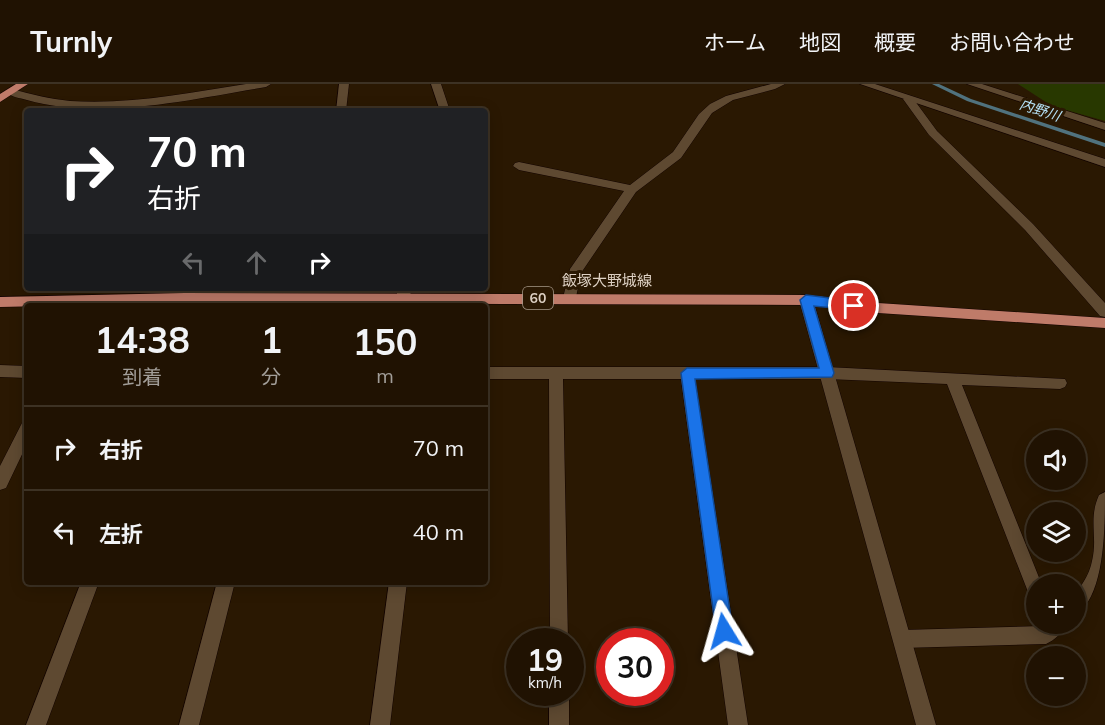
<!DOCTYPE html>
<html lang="ja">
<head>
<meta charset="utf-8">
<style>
	body { margin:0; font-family:Mulish,"Noto Sans JP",sans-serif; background:#281b0c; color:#f1f3f6; height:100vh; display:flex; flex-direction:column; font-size:22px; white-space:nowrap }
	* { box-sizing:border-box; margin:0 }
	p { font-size:20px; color:#a29e99 }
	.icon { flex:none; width:33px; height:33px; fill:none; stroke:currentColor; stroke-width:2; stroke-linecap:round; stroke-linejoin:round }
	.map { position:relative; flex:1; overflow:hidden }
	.details { position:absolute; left:24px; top:219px; width:464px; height:282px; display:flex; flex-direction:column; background:#201202; border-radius:6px; box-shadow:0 3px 15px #0003,0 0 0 2px #3d3224 }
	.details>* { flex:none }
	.top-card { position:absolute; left:24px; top:24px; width:464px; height:183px; border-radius:6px; box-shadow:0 3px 15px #0003,0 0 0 2px #3d3224; background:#202124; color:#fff; overflow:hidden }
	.tools { position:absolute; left:1026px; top:346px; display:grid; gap:12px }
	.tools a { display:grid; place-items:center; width:60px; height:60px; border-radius:50%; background:#201202; box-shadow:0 3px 15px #0003,0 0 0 2px #3d3224; font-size:30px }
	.speed { position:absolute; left:506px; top:544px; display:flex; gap:12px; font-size:30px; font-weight:700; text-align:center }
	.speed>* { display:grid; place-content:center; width:78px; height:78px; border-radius:50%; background:#201202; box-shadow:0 3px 15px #0003,0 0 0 2px #3d3224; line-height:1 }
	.speed small { font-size:15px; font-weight:400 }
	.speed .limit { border:9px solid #d22; background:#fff; color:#111 }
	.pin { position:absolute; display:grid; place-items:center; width:51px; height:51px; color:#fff; margin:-26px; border:3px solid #fff; border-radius:50%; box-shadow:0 2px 6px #0007 }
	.me { position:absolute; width:66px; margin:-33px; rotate:352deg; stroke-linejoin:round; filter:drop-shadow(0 0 4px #0008) }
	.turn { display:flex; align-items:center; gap:21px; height:126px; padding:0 24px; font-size:27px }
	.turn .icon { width:78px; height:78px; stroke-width:2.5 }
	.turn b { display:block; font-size:42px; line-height:51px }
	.lanes { display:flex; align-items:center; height:57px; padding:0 24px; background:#0003; justify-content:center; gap:30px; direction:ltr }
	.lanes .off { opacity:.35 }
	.eta { display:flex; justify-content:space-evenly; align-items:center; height:102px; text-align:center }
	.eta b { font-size:36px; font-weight:700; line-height:42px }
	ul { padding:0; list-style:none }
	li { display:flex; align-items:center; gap:18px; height:84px; padding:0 24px; border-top:2px solid #3d3224 }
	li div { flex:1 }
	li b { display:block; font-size:22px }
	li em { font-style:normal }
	header { display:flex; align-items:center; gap:36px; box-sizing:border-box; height:84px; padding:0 30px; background:#201202; border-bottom:2px solid #3d3224 }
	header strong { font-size:28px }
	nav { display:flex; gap:33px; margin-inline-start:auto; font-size:21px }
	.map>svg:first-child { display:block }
	.green { fill:#283800 }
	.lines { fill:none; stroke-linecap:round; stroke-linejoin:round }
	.stream { fill:#50727e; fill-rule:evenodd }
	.service-casing { stroke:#120300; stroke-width:1 }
	.minor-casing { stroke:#120300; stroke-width:1 }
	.tertiary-casing { stroke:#120300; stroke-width:1 }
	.primary-casing { stroke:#120300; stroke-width:1 }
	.service { fill:#5e4931; fill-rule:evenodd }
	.minor { fill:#5e4931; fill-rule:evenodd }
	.tertiary { fill:#5e4931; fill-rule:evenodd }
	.primary { fill:#bf7b69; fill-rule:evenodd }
	.route { fill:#1a73e8; stroke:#114b97; stroke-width:1.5 }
	.labels { text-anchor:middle; stroke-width:6; stroke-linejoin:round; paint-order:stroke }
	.far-water-label { font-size:14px; font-style:italic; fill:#b7e4fa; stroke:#2a1802 }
	.shield { fill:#2a1802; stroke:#a79989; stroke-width:1.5 }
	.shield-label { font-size:14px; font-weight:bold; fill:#ddd0c3 }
	.street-label { font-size:15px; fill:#ddd0c3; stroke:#2a1802 }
</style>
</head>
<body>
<header>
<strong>Turnly</strong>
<nav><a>ホーム</a><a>地図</a><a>概要</a><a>お問い合わせ</a></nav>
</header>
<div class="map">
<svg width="1105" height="641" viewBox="0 0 1105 641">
	<rect width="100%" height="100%" fill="#2a1802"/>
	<path class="green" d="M1018,0h87v37l-53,-15z"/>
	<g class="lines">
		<path class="stream" d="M932,0h7l32,15 134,44v4l-138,-46z"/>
		<g class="service-casing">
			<g id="service">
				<path d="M771,0h14l-10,5 -42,11 -21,13 -31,45 -45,34 -55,81 -6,29h-10l-2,-4 7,-29 54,-78 -105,-21 -6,-4 2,-3 4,-1 111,23 43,-33 26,-38 11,-10 16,-8z"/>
				<path d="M967,0h15l123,39v7z"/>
				<path d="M398,204h14l-4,15h-10l-2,-4z"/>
			</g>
		</g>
		<g class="minor-casing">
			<g id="minor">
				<path d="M339,0h10l-3,27h-10z"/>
				<path d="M431,0h10l9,27h-10z"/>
				<path d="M908,12l4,1 25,34 96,93 72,79v14l-5,-1 -75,-86 -96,-95 -26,-36z"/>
				<path d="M0,281l27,1v12l-27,-1z"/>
				<path d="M484,283h343l238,12 2,4 -2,4 -5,2 -98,-4 80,200h-6v15l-6,-3 -83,-213 -120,-5h-132l53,346h-20l-47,-346h-118l5,263h-18l-1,-263h-65z"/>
				<path d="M27,337v23l-21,44 -6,2v-24l22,-43z"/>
				<path d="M1105,408c0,35 0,105 -29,122 -3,-29 11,-28 16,-53 6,-24 -4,-42 7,-66z"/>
				<path d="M81,498h18l-53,143h-20z"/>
				<path d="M217,498h18l-36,143h-20z"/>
				<path d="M389,498h18l-17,143h-20z"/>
				<path d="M1044,540h22c-4,9 -11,16 -20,20l-144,4 -7,-2 -2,-7 2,-7 7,-2 140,-4z"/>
				<rect x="549" y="609" width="20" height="32"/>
			</g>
		</g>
		<g class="tertiary-casing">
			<g id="tertiary">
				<path d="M246,0h25l-5,3c-74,12 -165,34 -239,13 -7,-2 -16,-3 -21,-8l5,-3c20,5 39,10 59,12 59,4 118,-8 176,-17z"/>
				<path d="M860,0h15l230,75v8z"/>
				<path d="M806,211l7,5 123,425h-20l-117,-425z"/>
			</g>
		</g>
		<g class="primary-casing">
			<g id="primary">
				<path d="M16,0h12l-28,18v-8z"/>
				<path d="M185,209l621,2 72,8 227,15v10l-227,-15 -72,-8 -621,-2 -185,4v-10z"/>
			</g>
		</g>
		<use href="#service" class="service"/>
		<use href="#minor" class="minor"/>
		<use href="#tertiary" class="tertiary"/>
		<use href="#primary" class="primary"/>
	</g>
	<path class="route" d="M806,211l48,6 6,5 -6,4 -40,-4 20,67 -2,4 -137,2 38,252 -3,6 -6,3 -6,-3 -2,-6 -35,-258 6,-5h132l-19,-68z"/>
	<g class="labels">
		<g class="far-water-label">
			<text transform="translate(1040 26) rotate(18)" y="5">内野川</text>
		</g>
		<rect class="shield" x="523" y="203" width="30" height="22" rx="4.5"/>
		<g class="shield-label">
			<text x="538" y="219">60</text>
		</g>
		<g class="street-label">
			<text x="607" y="202">飯塚大野城線</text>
		</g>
	</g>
</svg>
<div class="tools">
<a><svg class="icon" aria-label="sound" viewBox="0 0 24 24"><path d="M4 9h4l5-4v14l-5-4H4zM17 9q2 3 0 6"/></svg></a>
<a><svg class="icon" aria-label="layers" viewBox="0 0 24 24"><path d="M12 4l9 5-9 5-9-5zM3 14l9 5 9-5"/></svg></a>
<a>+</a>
<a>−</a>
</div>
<div class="speed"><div>19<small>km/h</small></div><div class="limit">30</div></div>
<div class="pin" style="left:854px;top:222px;background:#d93025"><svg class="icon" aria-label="arrive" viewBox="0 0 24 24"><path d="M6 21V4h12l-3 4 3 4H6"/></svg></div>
<svg class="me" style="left:724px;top:547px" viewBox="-20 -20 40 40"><path d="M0-17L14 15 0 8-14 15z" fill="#1a73e8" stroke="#fff" stroke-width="4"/></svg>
<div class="top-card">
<div class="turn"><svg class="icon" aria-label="right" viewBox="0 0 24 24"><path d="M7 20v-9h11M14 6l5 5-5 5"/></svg><div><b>70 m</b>右折</div></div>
<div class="lanes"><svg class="icon off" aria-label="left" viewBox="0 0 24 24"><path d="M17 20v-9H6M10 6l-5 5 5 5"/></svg><svg class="icon off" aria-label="ahead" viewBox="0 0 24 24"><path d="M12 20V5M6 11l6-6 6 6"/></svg><svg class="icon" aria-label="right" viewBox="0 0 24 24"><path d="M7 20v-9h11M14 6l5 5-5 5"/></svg></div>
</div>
<section class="details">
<div class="eta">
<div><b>14:38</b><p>到着</p></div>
<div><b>1</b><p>分</p></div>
<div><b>150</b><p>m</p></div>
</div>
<ul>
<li><svg class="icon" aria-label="right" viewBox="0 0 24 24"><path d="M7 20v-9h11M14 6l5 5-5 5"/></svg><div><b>右折</b></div><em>70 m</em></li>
<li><svg class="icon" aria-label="left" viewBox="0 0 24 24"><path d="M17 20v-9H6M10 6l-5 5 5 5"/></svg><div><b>左折</b></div><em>40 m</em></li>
</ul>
</section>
</div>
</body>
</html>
